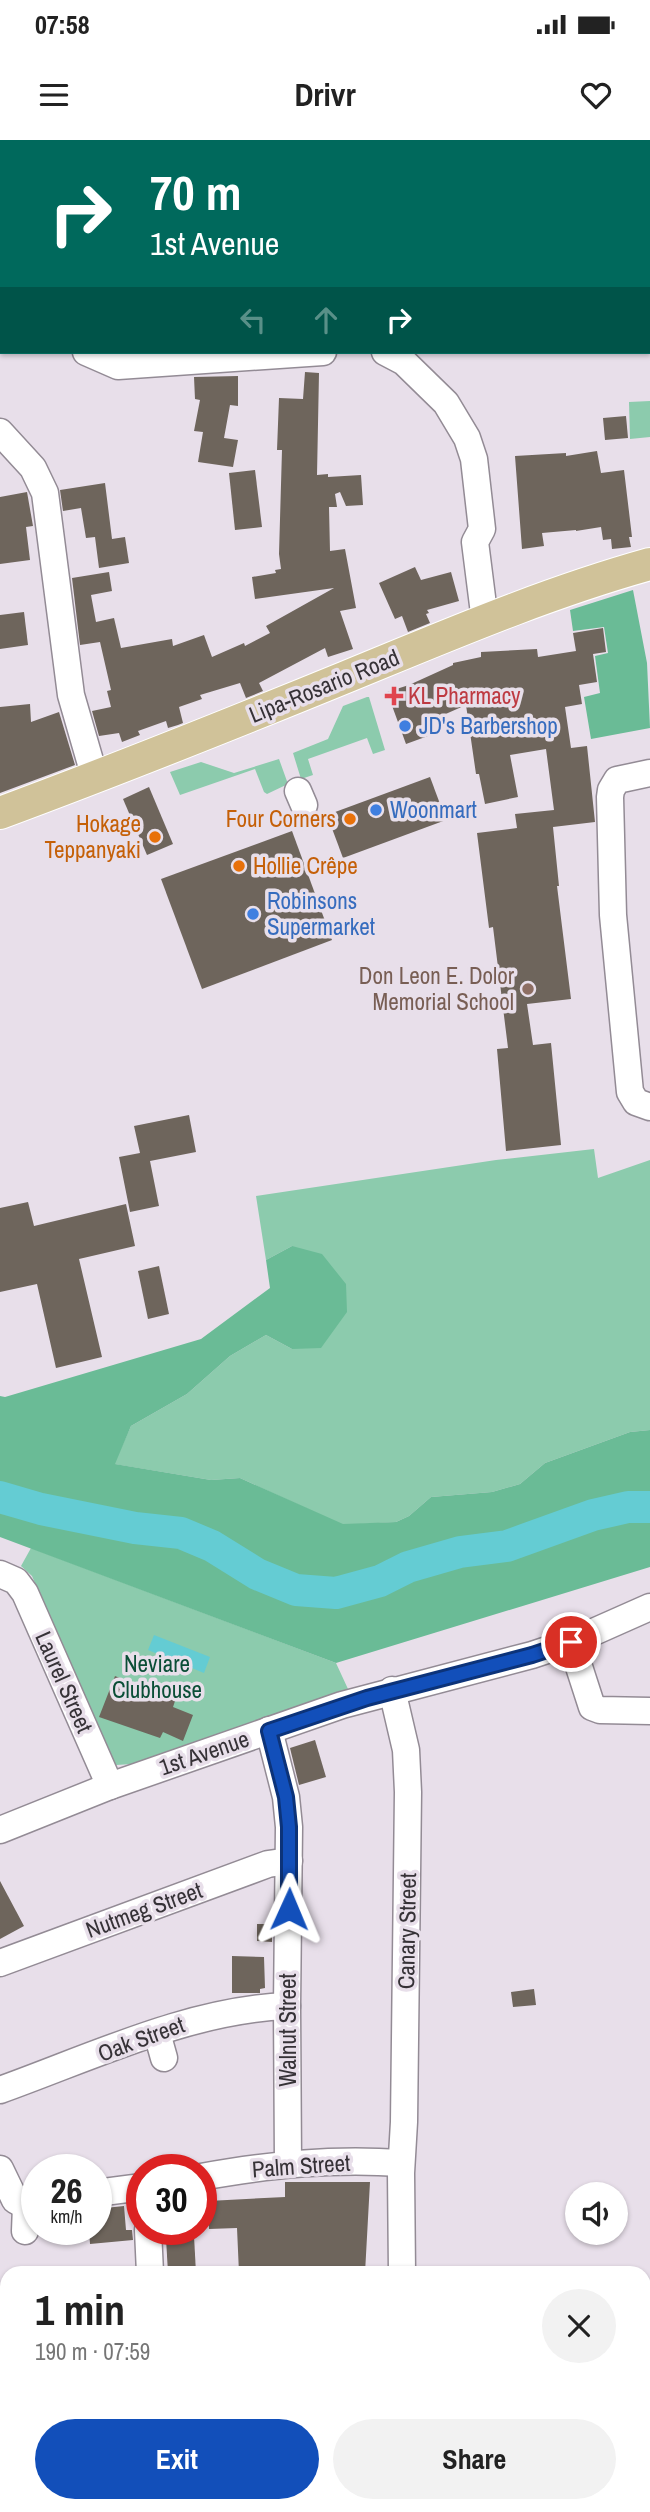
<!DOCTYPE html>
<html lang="en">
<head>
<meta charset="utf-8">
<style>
	body { margin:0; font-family:"Archivo Narrow",sans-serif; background:#f2f2f2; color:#222; height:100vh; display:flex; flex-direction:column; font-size:26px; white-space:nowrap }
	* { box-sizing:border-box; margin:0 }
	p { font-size:23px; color:#767676 }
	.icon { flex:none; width:38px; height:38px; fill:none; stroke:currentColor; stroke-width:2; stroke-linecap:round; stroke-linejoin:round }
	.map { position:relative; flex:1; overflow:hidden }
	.drawer { position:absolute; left:0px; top:2126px; width:651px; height:247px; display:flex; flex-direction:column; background:#fff; border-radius:21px 21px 0 0; box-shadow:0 2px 5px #0004 }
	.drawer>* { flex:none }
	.guide { position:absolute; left:0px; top:0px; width:651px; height:214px; box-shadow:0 2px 5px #0004; background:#00695c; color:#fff; overflow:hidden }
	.tools { position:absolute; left:565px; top:2042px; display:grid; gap:14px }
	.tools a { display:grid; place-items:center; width:63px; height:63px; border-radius:50%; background:#fff; box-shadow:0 2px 5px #0004; font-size:35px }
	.speed { position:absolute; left:21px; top:2014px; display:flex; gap:14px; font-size:35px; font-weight:700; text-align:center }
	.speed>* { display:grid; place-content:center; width:91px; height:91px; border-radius:50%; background:#fff; box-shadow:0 2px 5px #0004; line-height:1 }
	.speed small { font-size:18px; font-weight:400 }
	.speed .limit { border:10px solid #d22; background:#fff; color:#111 }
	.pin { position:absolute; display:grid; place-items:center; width:60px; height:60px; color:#fff; margin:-30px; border:4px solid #fff; border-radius:50%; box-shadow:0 2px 7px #0007 }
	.me { position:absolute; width:77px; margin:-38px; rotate:1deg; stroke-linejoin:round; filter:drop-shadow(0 0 5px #0008) }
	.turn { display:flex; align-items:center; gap:24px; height:147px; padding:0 35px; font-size:32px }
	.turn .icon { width:91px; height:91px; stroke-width:2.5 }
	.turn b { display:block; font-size:49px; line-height:60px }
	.lanes { display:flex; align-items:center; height:66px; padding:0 35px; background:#0003; justify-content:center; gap:35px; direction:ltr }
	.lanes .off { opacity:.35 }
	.round { display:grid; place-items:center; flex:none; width:74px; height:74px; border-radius:37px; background:#f2f2f2 }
	.head { display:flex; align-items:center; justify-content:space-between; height:119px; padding:0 35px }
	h1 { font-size:42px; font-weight:700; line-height:52px }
	.cta { display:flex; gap:14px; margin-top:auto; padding:14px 35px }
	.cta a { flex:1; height:80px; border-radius:42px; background:#124fba; color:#fff; font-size:28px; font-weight:700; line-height:80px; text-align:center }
	.cta a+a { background:#f2f2f2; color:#222 }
	.status { display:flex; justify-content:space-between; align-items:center; height:49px; padding:0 35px; background:#fff; direction:ltr }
	.status svg { height:19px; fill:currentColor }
	header { display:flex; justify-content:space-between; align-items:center; height:91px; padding:0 35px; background:#fff; font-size:32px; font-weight:700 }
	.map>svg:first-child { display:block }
	.green { fill:#8ccbad }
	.forest { fill:#6abb96 }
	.water { fill:#64ccd3 }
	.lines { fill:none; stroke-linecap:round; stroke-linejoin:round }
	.river { stroke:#64ccd3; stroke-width:32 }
	.building { fill:#6e655c }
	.minor-casing { stroke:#938b95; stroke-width:29 }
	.major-casing { stroke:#fff; stroke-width:34 }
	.minor { stroke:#fff; stroke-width:26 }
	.major { stroke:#d0c299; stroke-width:32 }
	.route-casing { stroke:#0c3379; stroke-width:18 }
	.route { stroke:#124fba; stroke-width:12 }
	.health-dot { fill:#e0444e; stroke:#e8dfea; stroke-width:2.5 }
	.shop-dot { fill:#3f7fe0; stroke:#e8dfea; stroke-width:2.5 }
	.food-dot { fill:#e8710a; stroke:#e8dfea; stroke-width:2.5 }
	.education-dot { fill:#8d6e63; stroke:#e8dfea; stroke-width:2.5 }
	.labels { text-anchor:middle; stroke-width:7; stroke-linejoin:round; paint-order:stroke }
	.street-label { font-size:23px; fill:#363237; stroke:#e8dfea }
	.health-label { font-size:23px; fill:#be3a42; stroke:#e8dfea; text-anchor:start }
	.shop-label { font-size:23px; fill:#366cbe; stroke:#e8dfea; text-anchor:start }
	.food-label { font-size:23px; fill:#c56008; stroke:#e8dfea; text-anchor:end }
	.education-label { font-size:23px; fill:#785e54; stroke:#e8dfea; text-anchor:end }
	.park-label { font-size:23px; fill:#0a4e36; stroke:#e8dfea }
</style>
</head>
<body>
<div class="status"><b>07:58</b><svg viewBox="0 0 49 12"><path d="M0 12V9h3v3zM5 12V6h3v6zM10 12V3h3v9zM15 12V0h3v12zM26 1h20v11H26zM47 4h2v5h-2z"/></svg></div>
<header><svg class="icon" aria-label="menu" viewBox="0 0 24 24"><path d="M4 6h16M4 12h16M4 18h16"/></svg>Drivr<svg class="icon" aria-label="heart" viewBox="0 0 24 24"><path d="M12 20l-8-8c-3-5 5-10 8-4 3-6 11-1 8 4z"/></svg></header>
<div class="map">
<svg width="650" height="2372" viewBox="0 0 650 2372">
	<rect width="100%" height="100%" fill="#e8dfea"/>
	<g class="green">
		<path d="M650,261v36l-20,2 -1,-37z"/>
		<path d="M367,557h2l16,53 -12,4 -6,-16 -59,21 5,16 -12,4 -8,-26 35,-14 15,-33z"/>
		<path d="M279,619l9,25 -21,10 -3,-2 -9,-23 -75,26 -10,-23 31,-10 33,11z"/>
		<path d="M594,1009l4,29 52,-18v270l-20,2 -85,31 -25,21 -28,8 -61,5 -22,19 -13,6 -53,3 -103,-47 -29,2 -97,-16 17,-38 56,-32 43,-38 36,-21 26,14v-103l-26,14 -10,-64 240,-36z"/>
		<path d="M31,1408l305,115 12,26 -26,12 -189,63 -17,1 -8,-9 -76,-180 -11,-10z"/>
		<rect x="0" y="2268" width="7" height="79"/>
		<path d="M275,2366h194v6h-258z"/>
	</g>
	<g class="forest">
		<path d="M633,450l14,73 3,65 -59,11 -7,-42 16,-4 -5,-37 13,-3 -4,-26 -31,4 -3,-21z"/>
		<path d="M292,1106l30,8 24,30 1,28 -26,36 -29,1 -26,-14 -36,21 -43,38 -56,32 -16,38 96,16 29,-2 103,46 53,-2 13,-6 22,-19 61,-5 28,-8 25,-21 85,-31 20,-2v137l-314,96 -336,-126v-141l5,1 196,-58 69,-51 -4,-28z"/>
	</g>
	<path class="water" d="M154,1495l56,22 -6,16 -56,-23z"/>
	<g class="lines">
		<path class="river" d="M0,1357l41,12 94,19 46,5 31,13 45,28 39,16 40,3 44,-12 28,-14 52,-15 47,-6 86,-31 35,-8h22"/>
	</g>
	<g class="building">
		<path d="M305,232l14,1 -2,102 11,-1v3l33,-2 2,30 -17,1 -6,-14 -5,2 2,13h-8l1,44 15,-2 11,59 -16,3 13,38 -25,8 -3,-9 -66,35 4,8 -17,7 -6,-15 -40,12 2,4 -23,8 4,16 -5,2 -10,3 -2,-7 -28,10 2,4 -18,7 -3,-9 -20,3 -7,-25 19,-4 -4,-16 4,-1 -11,-48 -20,3 -8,-67 37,-6 3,19 -21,4 5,27 18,-4 7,30 51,-9 1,7 31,-11 8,22 32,-14 1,3 25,-13 -4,-7 68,-38 -79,11 -3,-22 24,-4 -1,-3 6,-1 -2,-15 3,-104h-5l2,-52 24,1z"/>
		<path d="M238,236v30l-8,-1 -6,33 14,2 -5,27 -35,-5 5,-30 -9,-1 6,-31 -5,-1 -1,-22z"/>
		<path d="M626,276l2,22 -23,2 -2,-22z"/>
		<path d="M597,311l4,22 23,-3 8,67h-3l2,10 -19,2 -1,-10 -8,1 -2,-13 -25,4v-1l-34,3 2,13 -22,3 -7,-93 51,-3v3z"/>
		<path d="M255,330l7,57 -27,3 -6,-57z"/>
		<path d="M105,343l7,56 13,-2 4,26 -30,5 -4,-31 -9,1 -5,-30 -18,3 -3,-21z"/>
		<path d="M27,352l6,34 -7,1 4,33 -30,4v-67z"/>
		<path d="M415,427l6,13 30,-8 8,29 -32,9 2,3 -3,1 4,9 -22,9 -6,-16 -7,3 -16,-36z"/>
		<path d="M24,472l4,33 -28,4v-34z"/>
		<path d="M603,488l3,24 -13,2 4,28 -18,3 3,19 -17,3 6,41 16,-2 8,76 -42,5 6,59h-2l14,113 -44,5 6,41 18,-2 10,102 -55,6 -9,-102 11,-1 -15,-121 -4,1 -12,-95 40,-5 -2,-14 39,-4 -8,-61 -36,6 8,42 -33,7 -6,-30h-3l-10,-69 -43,19 5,12 -22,8 -19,-52 22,-7 44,-20v-2l28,-6v-5l56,-3 1,8 38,-6 -3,-18z"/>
		<path d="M30,564l1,18 28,-10 16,53 -75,28v-86z"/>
		<path d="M430,637l16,43 -103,38 -16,-43z"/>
		<path d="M149,647l24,57 -26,11 -24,-56z"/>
		<path d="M292,691l40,109 -130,49 -41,-110z"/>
		<path d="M189,975l7,37 -46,9 9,45 -29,6 -11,-55 21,-4 -6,-27z"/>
		<path d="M28,1062l6,24 92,-22 9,42 -56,13 23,98 -46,11 -19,-84 -37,8v-84z"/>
		<path d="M159,1126l10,48 -21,5 -10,-48z"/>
		<path d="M115,1536l60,25 -2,6 20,8 -10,26 -20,-9 -3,6 -61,-21z"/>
		<path d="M315,1600l11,37 -27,8 -9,-37z"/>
		<path d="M0,1741l24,45 -24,13z"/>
		<path d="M257,1784h15v18l-15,-1z"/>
		<path d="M232,1816l32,1 1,31 -5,1v4h-28z"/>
		<path d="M534,1849l2,16 -23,2 -2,-15z"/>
		<path d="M285,2042h85l-5,91 -105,-3v3h-21l-2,-45 -28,1 -1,-28 77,-4z"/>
		<path d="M124,2066l2,24h6l1,10 -43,4 -1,-14h7v-7h6l-1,-10h5l-1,-5z"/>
		<path d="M194,2096l2,37h-28l-2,-35z"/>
	</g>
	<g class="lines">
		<g class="minor-casing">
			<g id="minor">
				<path d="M613,0v2"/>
				<path d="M0,93l2,3"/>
				<path d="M649,195h1"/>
				<path d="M86,212l32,14 205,-14"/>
				<path d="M385,212l19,10 42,41 21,35 7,21 8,70 -7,13 10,79"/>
				<path d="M0,292l33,36 12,25 26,202 24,83"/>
				<path d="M650,633l-33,7 -6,10 -1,7 3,118 17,177 6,10 14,5"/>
				<path d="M298,651l6,14"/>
				<path d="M0,1434l16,7 9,12 85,193"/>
				<path d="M571,1502l21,65 8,3 50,1"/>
				<path d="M392,1550l14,60 2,42 -4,330 -3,51 1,100"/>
				<path d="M269,1590l17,67 3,30 -2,179 1,157"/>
				<path d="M0,1690l110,-44 232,-81 190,-50 39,-13 79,-35"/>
				<path d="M0,1823l268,-99 21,-3"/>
				<path d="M157,1893l7,25"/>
				<path d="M0,1950c92,-33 189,-80 287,-84"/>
				<path d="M0,2029l15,31 11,6"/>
				<path d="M201,2037c68,-12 131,-19 200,-14"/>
				<path d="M96,2053l46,-6"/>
				<path d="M148,2090l2,43"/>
				<path d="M25,2091l1,-25"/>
				<path d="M0,2211l7,1"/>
				<path d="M644,2235h6"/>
				<path d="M502,2366l2,6"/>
				<path d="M0,2369l35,-3"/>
			</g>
		</g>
		<g class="major-casing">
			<path id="major" d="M0,673c116,-43 231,-89 346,-136 100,-41 200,-84 304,-113"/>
		</g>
		<use href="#minor" class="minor"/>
		<use href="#major" class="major"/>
	</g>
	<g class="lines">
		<g class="route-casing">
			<path id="route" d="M289,1769v-82l-3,-30 -17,-66 98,-33 165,-43 39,-13"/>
		</g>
		<use href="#route" class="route"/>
	</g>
	<path class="health-dot" d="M390.5 545.5h7v7h7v7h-7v7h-7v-7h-7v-7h7z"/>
	<g class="shop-dot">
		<circle cx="405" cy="586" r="7"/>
		<circle cx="376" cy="670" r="7"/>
		<circle cx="253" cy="774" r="7"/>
	</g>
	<g class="food-dot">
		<circle cx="350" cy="679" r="7"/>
		<circle cx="155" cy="697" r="7"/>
		<circle cx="239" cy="726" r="7"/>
	</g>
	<circle class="education-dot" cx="528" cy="849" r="7"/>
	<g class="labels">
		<g class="street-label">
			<text transform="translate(324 546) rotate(-22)" y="8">Lipa-Rosario Road</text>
			<text transform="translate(64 1542) rotate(66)" y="8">Laurel Street</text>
			<text transform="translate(204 1613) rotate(-19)" y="8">1st Avenue</text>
			<text transform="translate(144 1770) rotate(-20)" y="8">Nutmeg Street</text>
			<text transform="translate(407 1791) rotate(-89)" y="8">Canary Street</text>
			<text transform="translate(288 1890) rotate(-90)" y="8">Walnut Street</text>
			<text transform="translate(141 1899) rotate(-20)" y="8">Oak Street</text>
			<text transform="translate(301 2026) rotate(-4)" y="8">Palm Street</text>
		</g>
		<g class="health-label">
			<text x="408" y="564">KL Pharmacy</text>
		</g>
		<g class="shop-label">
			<text x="419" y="594">JD's Barbershop</text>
			<text x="390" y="678">Woonmart</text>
			<text x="267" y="769">Robinsons<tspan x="267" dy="26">Supermarket</tspan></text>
		</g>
		<g class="food-label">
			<text x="336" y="687">Four Corners</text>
			<text x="141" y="692">Hokage<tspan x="141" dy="26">Teppanyaki</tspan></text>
			<text x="253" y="734" text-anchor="start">Hollie Crêpe</text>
		</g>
		<g class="education-label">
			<text x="514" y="844">Don Leon E. Dolor<tspan x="514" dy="26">Memorial School</tspan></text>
		</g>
		<g class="park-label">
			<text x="157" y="1532">Neviare<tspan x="157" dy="26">Clubhouse</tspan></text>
		</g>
	</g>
</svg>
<div class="tools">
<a><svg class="icon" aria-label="sound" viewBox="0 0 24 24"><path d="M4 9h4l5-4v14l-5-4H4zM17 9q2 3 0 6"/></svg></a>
</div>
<div class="speed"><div>26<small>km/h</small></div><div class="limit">30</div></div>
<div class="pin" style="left:571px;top:1502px;background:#d93025"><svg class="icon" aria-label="arrive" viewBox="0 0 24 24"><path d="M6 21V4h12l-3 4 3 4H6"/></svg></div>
<svg class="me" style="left:289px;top:1769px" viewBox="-20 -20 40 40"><path d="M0-17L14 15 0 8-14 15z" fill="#124fba" stroke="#fff" stroke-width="4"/></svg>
<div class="guide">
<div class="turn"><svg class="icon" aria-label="right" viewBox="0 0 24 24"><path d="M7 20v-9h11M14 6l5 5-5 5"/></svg><div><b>70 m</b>1st Avenue</div></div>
<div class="lanes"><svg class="icon off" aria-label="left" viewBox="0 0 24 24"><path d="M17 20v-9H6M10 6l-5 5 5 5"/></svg><svg class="icon off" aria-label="ahead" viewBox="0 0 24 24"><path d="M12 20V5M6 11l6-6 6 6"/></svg><svg class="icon" aria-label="right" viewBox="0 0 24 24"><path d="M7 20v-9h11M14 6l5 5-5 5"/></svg></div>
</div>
<section class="drawer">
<div class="head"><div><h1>1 min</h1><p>190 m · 07:59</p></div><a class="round"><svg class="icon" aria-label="close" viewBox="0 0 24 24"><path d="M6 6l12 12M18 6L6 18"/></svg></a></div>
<div class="cta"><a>Exit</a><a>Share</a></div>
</section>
</div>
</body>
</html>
